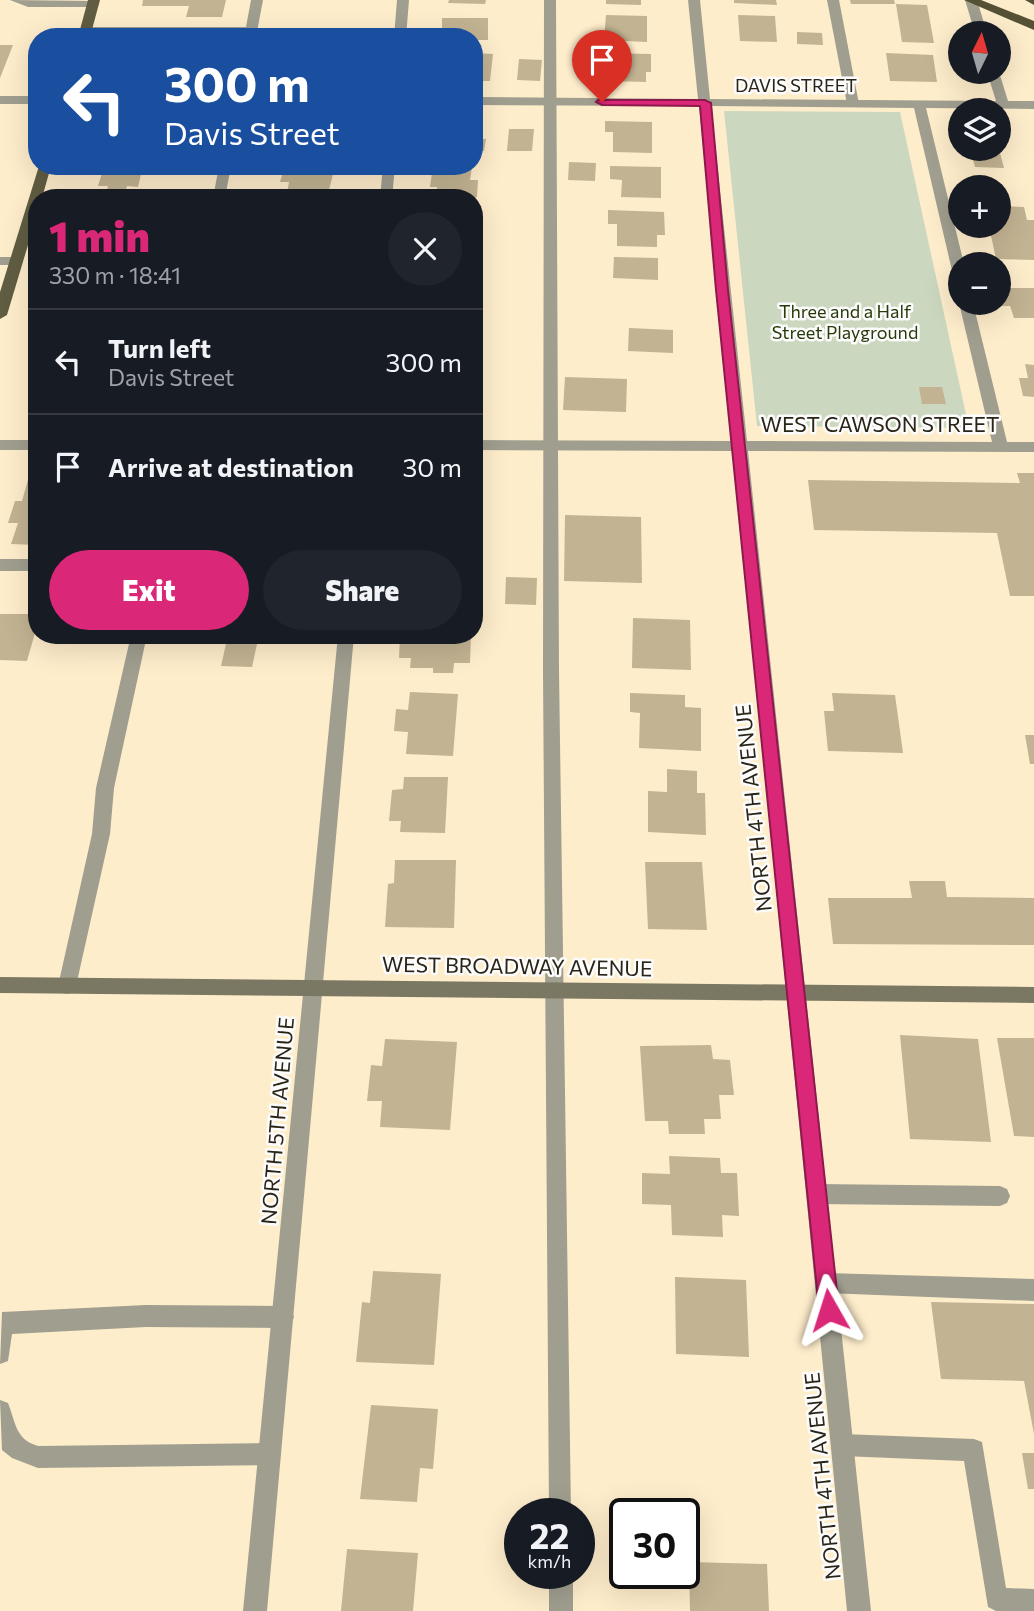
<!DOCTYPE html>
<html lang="en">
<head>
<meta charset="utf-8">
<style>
	body { margin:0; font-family:Commissioner,sans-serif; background:#20242c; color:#f1f3f6; height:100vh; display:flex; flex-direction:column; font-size:26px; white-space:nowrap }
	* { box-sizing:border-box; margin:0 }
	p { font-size:23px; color:#9ea1a6 }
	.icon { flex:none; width:38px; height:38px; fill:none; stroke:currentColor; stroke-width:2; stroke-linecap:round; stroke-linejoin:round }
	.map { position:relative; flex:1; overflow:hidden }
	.side { position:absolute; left:28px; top:189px; width:455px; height:455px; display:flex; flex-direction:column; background:#171b24; border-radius:28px; box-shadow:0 7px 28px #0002 }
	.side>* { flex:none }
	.guide { position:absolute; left:28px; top:28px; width:455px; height:147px; border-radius:28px; box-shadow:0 7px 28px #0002; background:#1a4fa0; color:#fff; overflow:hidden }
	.needle { width:46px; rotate:5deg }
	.tools { position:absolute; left:948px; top:21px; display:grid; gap:14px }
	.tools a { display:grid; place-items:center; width:63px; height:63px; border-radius:50%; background:#171b24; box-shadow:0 7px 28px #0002; font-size:35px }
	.speed { position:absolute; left:504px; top:1498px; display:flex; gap:14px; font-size:35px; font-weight:700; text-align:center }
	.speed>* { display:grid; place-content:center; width:91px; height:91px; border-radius:50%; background:#171b24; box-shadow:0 7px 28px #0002; line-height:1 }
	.speed small { font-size:18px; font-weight:400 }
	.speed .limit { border:4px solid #111; border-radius:10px; background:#fff; color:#111 }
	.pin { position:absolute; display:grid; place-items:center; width:60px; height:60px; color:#fff; margin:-72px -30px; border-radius:50% 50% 50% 0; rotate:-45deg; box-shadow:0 0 7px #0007 }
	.pin .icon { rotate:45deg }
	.me { position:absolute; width:77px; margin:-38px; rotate:354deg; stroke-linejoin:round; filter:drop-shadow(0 0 5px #0008) }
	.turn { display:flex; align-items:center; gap:24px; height:147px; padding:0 21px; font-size:32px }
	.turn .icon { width:91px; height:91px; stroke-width:2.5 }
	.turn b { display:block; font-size:49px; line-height:60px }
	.round { display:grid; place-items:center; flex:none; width:74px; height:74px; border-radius:37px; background:#20242c }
	.headline { display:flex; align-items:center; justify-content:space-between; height:119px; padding:0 21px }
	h1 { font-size:42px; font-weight:800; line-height:52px; color:#db2777 }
	.cta { display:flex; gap:14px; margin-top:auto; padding:14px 21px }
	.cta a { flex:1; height:80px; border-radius:42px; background:#db2777; color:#fff; font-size:28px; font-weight:800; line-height:80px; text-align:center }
	.cta a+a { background:#20242c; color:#f1f3f6 }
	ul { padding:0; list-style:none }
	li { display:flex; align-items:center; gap:21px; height:105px; padding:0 21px; border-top:2px solid #363941 }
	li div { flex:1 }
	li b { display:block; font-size:26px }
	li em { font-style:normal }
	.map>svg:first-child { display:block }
	.green { fill:#cbd7be }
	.building { fill:#c2b392 }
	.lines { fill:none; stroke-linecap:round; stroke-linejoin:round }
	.service { fill:#a09e8f; fill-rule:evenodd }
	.minor { fill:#a09e8f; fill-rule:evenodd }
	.secondary { fill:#7a7862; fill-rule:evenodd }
	.primary { fill:#605d42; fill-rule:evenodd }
	.trunk { fill:#545134; fill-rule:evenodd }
	.route { fill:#db2777; stroke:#8e194d; stroke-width:2 }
	.labels { text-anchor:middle; stroke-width:5; stroke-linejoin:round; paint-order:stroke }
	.far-street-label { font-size:18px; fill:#2a2417; stroke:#fcfcfc }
	.far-park-label { font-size:18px; fill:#273a09; stroke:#fcfcfc }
	.street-label { font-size:21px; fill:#2a2417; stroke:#fcfcfc }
</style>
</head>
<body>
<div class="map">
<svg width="1034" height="1611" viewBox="0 0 1034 1611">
	<rect width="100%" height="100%" fill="#feedcb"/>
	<path class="green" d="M724,111l176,1 69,316 -212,-2z"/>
	<g class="building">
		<path d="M143,0h83l-4,17h-36l3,-11h-47z"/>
		<path d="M449,0h37l-1,4 -37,-1z"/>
		<path d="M606,0h35v5l-35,-1z"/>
		<path d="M734,0h42l1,5 -43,-2z"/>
		<path d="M850,0h44l1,4h-44z"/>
		<path d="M896,4l31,1 7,38 -32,-1z"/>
		<path d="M606,15l41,1v26l-43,-2z"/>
		<path d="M738,15l37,1 2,26 -37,-1z"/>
		<path d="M442,18h46v22h-14v-3h-32z"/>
		<path d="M797,32l25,1 1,12 -26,-1z"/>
		<path d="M0,45h13l-13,33z"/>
		<path d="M474,53l19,1 -3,27h-16z"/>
		<path d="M603,53l48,1v18h-5v10l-36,-1 1,-18h-8z"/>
		<path d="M886,53l47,2 4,27 -47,-1z"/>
		<path d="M519,59l23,1 -2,21 -23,-1z"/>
		<path d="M474,121h5l-2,18h9l-2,12h-10z"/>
		<path d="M605,121l47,1v31l-39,-1v-20h-8z"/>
		<path d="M509,129h25l-2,22h-25z"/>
		<path d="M956,132h5l-1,17h39l5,19 -29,-1 -4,-15h-11z"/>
		<path d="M569,162l27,1 -1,18 -27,-1z"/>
		<path d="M267,166h28l-1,5h-28z"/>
		<path d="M433,166l39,1 -2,13h8l-1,17 -41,-1 1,-9h-7z"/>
		<path d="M610,166l51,1v31l-40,-1 1,-17 -12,-1z"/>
		<path d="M103,170h39l-4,17 -11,-1 -3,12h-19l3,-12h-10z"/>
		<path d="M283,172l50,2 -6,24h-41l3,-16h-9z"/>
		<path d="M999,206l25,1 3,13h7v40l-38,-1 -7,-33h10z"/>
		<path d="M608,210l56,2 1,23h-8v12l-40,-1v-22h-9z"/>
		<path d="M614,257l44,1v22l-45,-2z"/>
		<path d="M1006,288h28v30h-20l-4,-12h-11v-15h7z"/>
		<path d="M474,315h6l-4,37h-2z"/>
		<path d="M629,328l44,2v23l-45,-2z"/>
		<path d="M1025,364l9,1v32l-11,-1 -4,-18h9z"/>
		<path d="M565,377l62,2 -1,33 -63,-2z"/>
		<path d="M919,387h23l4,17h-24z"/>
		<path d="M1017,473h17v123h-24l-13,-63 -183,-3 -6,-50 212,3z"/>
		<path d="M29,476h8v69l-26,-1 7,-21h-10l7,-22h7z"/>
		<path d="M565,515l76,2 1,66 -78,-2z"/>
		<path d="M506,577l31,1 -1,27 -31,-1z"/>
		<path d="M0,614h37v12l-10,35 -27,-1z"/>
		<path d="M633,618l57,2 1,50 -59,-2z"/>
		<path d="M228,635h31l-7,32 -31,-1z"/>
		<path d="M400,635h71l-1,28h-16l-1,10h-20v-5h-23l1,-10h-12z"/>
		<path d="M410,692l48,2 -5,62 -47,-2 2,-22 -14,-1 2,-22 12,1z"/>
		<path d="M630,693l55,2v12l16,1v43l-62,-3 1,-35 -10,-1z"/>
		<path d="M832,693l63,2 8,58 -75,-2 -4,-40h10z"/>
		<path d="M1025,735h9v29h-4z"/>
		<path d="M667,769l30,2v22h8l1,42 -58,-3v-41l19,1z"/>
		<path d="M404,777h44l-3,56 -45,-1 1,-11h-12l3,-31 11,-1z"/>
		<path d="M395,860h61l-2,68 -69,-1 3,-43 6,-1z"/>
		<path d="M645,862h57l5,68 -59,-1z"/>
		<path d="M909,881h36l2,16 87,1v47l-201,-1 -5,-46h84z"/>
		<path d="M900,1035l78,4 13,103 -81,-3z"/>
		<path d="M997,1038h37v99l-20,-1z"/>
		<path d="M385,1039l72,3 -7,88 -70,-3 2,-26h-15l4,-36 11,1z"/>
		<path d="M711,1045l2,14 17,1 4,35h-15l2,24h-17l1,15h-36l-1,-13h-23l-5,-75z"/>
		<path d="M669,1156l51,2 1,15h16l2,43 -17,-1 1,22 -51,-2 -1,-30 -29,-1v-31l28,1z"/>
		<path d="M373,1271l68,3 -7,91 -78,-3 6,-60 8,1z"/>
		<path d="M675,1277l71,3 3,77 -73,-3z"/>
		<path d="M931,1302l103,2v130l-10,-53 -83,-2z"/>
		<path d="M371,1405l67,4 -5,60 -13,-1 -3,34 -57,-3z"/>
		<path d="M1022,1453h12v36h-6z"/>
		<path d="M347,1549l71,4 -5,58h-72z"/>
		<path d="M689,1562l78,2 2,47h-79z"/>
	</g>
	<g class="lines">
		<g class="service">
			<path d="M10,0l83,1 6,3 -6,3h-65z"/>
			<path d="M251,0h12l-7,37h-12l1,-4h-159l-6,-3 6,-3h160z"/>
			<path d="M544,0h12l3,671 12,843h-22l-6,-843z"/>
			<path d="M827,0h12l20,104 -2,3 -10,-3z"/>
			<path d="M219,166h12l-6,32h-12z"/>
			<rect x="0" y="559" width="37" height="12"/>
			<path d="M131,635h16l-33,153 -4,46 -34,152 -2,6 -7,2 -7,-2 -2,-6 34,-152 4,-46z"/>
			<path d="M816,1184l184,2 7,3 3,7 -3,7 -7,3 -184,-2 -7,-3 -3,-7 3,-7z"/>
			<path d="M826,1273l208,6v22l-208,-8 -7,-3 -4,-7 4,-7z"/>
			<path d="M146,1305l137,1 8,3 3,8 -3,8 -8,3 -137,-1 -134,7 -4,27 -8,3 2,-52z"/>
			<path d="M0,1400l8,3c8,20 7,36 30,43l232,-3 8,3 3,8 -3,8 -8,3 -232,3 -26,-10 -10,-8z"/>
			<path d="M842,1434l132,5 8,3 24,146 28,1v22h-38l-8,-4 -24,-146 -122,-5 -8,-3 -3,-8 3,-8z"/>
			<rect x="549" y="1573" width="24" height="38"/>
		</g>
		<g class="minor">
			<path d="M397,0h12l-3,37h-12z"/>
			<path d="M688,0h12l10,99 286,2 -9,-29h12l9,29h26v8l-108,-1 38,156h-3v19l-7,-4 -40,-171 -203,-2 36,335 245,1 -33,-139 2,-2v2h12l34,139h27v10l-286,-1 123,1160h-24l-114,-1160 -259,-1v-10l258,1 -33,-335 -225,-1v-8l224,2z"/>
			<path d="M965,0h12l10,33h-12z"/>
			<rect x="0" y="96" width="37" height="8"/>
			<path d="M383,166h12l-3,32h-12z"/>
			<path d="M0,257h16l7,4 -7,4h-16z"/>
			<rect x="0" y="440" width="37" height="10"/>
			<path d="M338,635h16l-87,976h-24z"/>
		</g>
		<path class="secondary" d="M0,977l1034,10v16l-1034,-10z"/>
		<g class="primary">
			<path d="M88,0h12l-10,37h-12z"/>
			<path d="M39,166h12l-9,32h-5v17l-30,100 -7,4v-27z"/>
		</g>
		<g class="trunk">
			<path d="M964,0h17l53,21v9z"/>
			<path d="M1025,0h9v5z"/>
		</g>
	</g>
	<path class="route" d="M598,100h107l6,3 17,187 111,1020 -3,7 -7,3 -7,-3 -3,-7 -103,-1020 -16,-184 -98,-1 -6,-3z"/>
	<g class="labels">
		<g class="far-street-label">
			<text x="796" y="92">DAVIS STREET</text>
		</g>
		<g class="far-park-label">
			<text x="845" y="318">Three and a Half<tspan x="845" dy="21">Street Playground</tspan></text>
		</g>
		<g class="street-label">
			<text x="880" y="432">WEST CAWSON STREET</text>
			<text transform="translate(754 808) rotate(-96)" y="7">NORTH 4TH AVENUE</text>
			<text transform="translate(517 967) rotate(1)" y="7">WEST BROADWAY AVENUE</text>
			<text transform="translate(278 1121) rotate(-85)" y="7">NORTH 5TH AVENUE</text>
			<text transform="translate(823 1476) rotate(-96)" y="7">NORTH 4TH AVENUE</text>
		</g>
	</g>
</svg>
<div class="tools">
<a><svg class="needle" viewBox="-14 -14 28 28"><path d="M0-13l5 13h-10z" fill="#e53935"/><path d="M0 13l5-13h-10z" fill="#9ea1a6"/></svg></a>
<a><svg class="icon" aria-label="layers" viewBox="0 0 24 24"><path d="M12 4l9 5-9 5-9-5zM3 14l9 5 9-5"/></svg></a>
<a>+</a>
<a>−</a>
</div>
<div class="speed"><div>22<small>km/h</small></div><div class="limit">30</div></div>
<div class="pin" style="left:602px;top:102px;background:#d93025"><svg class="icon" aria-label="arrive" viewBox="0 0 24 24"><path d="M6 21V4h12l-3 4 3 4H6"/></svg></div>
<svg class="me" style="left:829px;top:1310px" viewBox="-20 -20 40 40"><path d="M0-17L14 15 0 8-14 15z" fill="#db2777" stroke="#fff" stroke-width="4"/></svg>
<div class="guide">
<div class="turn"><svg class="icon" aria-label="left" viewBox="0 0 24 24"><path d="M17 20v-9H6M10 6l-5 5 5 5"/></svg><div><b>300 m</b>Davis Street</div></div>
</div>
<section class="side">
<div class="headline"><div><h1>1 min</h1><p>330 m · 18:41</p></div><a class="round"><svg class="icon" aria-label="close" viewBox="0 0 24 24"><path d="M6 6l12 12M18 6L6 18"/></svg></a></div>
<ul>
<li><svg class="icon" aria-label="left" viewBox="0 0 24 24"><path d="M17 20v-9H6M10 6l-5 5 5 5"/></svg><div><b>Turn left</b><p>Davis Street</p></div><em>300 m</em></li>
<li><svg class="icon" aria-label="arrive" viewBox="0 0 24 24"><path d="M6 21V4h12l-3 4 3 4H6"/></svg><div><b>Arrive at destination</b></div><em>30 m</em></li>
</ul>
<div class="cta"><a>Exit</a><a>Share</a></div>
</section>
</div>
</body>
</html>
